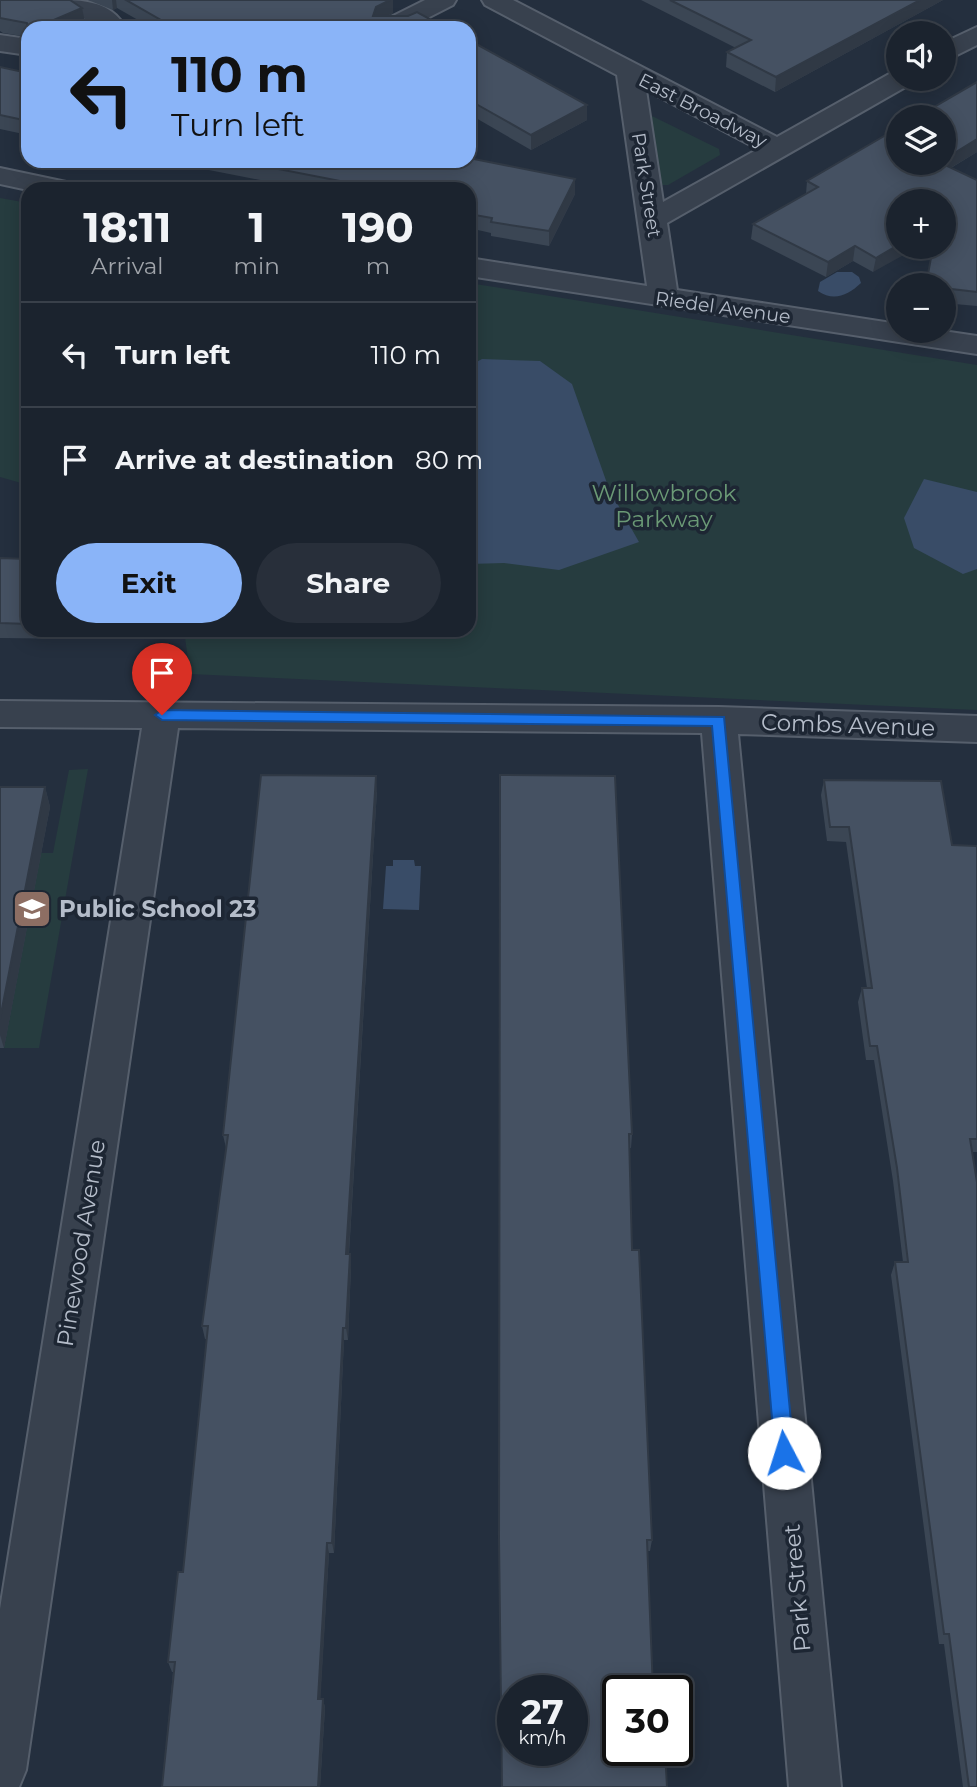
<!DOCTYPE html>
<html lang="en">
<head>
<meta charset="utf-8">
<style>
	body { margin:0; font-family:Montserrat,sans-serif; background:#282f3a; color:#f1f3f6; height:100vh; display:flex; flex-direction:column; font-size:26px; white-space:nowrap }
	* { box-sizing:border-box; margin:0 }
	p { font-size:23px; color:#a0a4aa }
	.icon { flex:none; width:38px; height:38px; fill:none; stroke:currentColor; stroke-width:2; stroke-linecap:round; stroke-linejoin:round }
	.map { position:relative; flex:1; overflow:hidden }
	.details { position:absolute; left:21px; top:182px; width:455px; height:455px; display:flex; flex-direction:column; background:#1b232e; border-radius:21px; box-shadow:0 4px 18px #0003,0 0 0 2px #39404a }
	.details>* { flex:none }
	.banner { position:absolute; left:21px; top:21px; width:455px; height:147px; border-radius:21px; box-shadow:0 4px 18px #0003,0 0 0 2px #39404a; background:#8ab4f8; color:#111; overflow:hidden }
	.fabs { position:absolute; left:886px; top:21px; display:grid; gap:14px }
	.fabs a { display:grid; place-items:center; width:70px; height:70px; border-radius:50%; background:#1b232e; box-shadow:0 4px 18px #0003,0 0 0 2px #39404a; font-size:35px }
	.speed { position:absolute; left:497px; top:1675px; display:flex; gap:14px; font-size:35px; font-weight:700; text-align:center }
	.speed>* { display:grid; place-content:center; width:91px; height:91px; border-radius:50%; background:#1b232e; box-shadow:0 4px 18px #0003,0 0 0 2px #39404a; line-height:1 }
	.speed small { font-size:18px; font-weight:400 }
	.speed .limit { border:4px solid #111; border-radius:10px; background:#fff; color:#111 }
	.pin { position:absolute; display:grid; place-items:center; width:60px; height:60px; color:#fff; margin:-72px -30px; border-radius:50% 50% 50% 0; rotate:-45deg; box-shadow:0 0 7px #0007 }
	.pin .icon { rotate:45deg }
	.me { position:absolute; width:77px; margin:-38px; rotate:355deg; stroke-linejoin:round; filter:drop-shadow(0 0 5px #0008) }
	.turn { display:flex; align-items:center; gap:24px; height:147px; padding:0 35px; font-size:32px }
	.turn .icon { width:91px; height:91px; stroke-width:2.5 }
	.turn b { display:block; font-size:49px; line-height:60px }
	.eta { display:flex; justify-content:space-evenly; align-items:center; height:119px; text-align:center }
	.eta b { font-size:42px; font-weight:700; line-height:49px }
	.cta { display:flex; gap:14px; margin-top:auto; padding:14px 35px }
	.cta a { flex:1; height:80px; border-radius:42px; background:#8ab4f8; color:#111; font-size:28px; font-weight:700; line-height:80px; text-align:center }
	.cta a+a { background:#282f3a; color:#f1f3f6 }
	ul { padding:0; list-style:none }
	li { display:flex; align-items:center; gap:21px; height:105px; padding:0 35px; border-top:2px solid #39404a }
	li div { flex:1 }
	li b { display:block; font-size:26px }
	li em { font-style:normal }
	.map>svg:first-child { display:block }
	.green { fill:#263c3f }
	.water { fill:#394c67 }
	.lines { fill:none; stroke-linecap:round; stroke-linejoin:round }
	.minor-casing { stroke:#565f6c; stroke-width:4 }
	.minor { fill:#38414e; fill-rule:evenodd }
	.wall { fill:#3b4654 }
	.shaded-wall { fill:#303945 }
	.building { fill:#455162; stroke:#303945; stroke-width:2; fill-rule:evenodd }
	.route { fill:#1a73e8; stroke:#114b97; stroke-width:2 }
	.labels { text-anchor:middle; stroke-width:7; stroke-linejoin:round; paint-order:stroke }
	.far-street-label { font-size:19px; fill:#b4bcc9; stroke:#1d2633 }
	.park-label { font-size:23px; fill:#6b9a76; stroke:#1d2633 }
	.street-label { font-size:23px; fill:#b4bcc9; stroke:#1d2633 }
	.poi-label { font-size:23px; font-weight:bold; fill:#b4bcc9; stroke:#1d2633; text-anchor:start }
</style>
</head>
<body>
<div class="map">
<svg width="977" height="1787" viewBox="0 0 977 1787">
	<rect width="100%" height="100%" fill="#242f3e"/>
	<g class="green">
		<path d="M650,115l69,34 1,6 -52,30h-10z"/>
		<path d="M0,198l28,5v282l-28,-8z"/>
		<path d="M469,283l508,82v345l-787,-36 -6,-44h285z"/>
		<path d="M88,769l-49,279h-35l37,-195h12l16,-83z"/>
	</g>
	<g class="water">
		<path d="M837,272h15l7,5 2,6c-13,12 -27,19 -43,8l2,-9z"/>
		<path d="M482,359l58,2 32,23 37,105 30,53 -80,28 -55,-7 -35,1v-198z"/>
		<path d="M924,479l53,13v77l-14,5 -49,-26 -10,-30z"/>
		<path d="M393,860h21l1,6h6l-2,44 -36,-1 3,-43h7z"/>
	</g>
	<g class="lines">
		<g class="minor-casing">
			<g id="minor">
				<path d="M59,0c22,0 48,1 63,22l-5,6h-33l6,-6 -28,-17z"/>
				<path d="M425,0h31l-3,5 -45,23h-33l4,-5z"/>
				<path d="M482,0h31l264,137 114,-64 7,-1v7h15l-4,6 -242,138 10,67 221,34v7h45l34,5v18l-508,-78v-18l178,28 -30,-211 -132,-70zM646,90l112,59 -95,53z"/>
				<path d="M977,27v18l-34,17v-19z"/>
				<path d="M0,35l28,4v16l-28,-4z"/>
				<path d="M0,168l71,15 4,6 -47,1 -28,-6z"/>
				<path d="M0,701l719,6 258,9v26l-239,-8 103,1053h-52l-87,-1054 -524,-5 -152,1042 -7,17h-19v-178l142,-881 -142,-1z"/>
			</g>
		</g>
		<use href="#minor" class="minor"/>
	</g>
	<g class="wall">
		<path d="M0,0l85,22 -57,6v9l-25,-4 -3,-2z"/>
		<path d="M88,0h305v13l-5,3 58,12h-294l-35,-20 -4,2z"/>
		<path d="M641,0h302l-168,92 -49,-25 1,-15 9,-4z"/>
		<path d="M469,40l118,80 -56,30 -62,-36z"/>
		<path d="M0,67l28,6v62l-28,-6z"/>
		<path d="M977,82v70l-26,16 26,12v126l-34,-3v-102l-70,71 -20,-11 -27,16 -75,-38 2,-15 53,-30 1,-13z"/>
		<path d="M163,161h306l106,33 -26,52 -58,-10v-3l-22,-5v-39h-163z"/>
		<path d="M0,558l28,1v71h60l-1,9 -87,-1z"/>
		<path d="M615,776l17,358 -1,14h-2l3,102 20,290 -2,11h-3l-145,236z"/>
		<path d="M824,780l128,65 25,1v306h-5l5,635h-14l-19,-143h-5l-48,-369 4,-13h8l-10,-81 -19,-121h-8l-8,-58 4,-14h5l-21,-146 -19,-1 -6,-46z"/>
		<path d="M0,787h45l5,20 -46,241h-4z"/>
		<path d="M377,790l-28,464h1l1,13 -3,73h-4l-10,213h-5l-9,146h3l2,9 -5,79h-158l11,-115h-1l-4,-10 15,-90 24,-233h-2l-3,-13 24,-178 -3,-13z"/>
	</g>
	<g class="shaded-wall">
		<path d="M112,0h4l1,8 -4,2z"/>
		<path d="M390,0h3v13l-16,8 -4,-5 3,-9z"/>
		<path d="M920,0h23l-168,92 1,-15z"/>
		<path d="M82,8l3,14 -14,6h-36z"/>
		<path d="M587,105v15l-56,30v-15z"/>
		<path d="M977,139v13l-40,24 2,-13h4v-3z"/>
		<path d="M575,179v15l-26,52v-15z"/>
		<path d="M898,245v2h20l-45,25 3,-14z"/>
		<path d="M855,246l-2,15 -27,16 2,-15z"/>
		<path d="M85,630h3l-1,9z"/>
		<path d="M376,776l1,14 -29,477 -2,-13z"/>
		<path d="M45,787l5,20 -46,241 -4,-13v-16z"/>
		<path d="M350,1254l1,13 -3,73 -2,-12z"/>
		<path d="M343,1328l1,12 -10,213 -2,-10z"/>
		<path d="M327,1543l2,10 -9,155 -2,-9z"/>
		<path d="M323,1699l2,9 -5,79h-2z"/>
	</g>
	<g class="building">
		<path d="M0,0h70l12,8 -47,20h-7v3l-1,-8 -27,-5z"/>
		<path d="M126,0h264l-14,7 -3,9h35l9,-4 29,16h-103l-3,-2 -3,2h-162z"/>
		<path d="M670,0h250l-144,77 -49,-25 24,-12z"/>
		<path d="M469,40l118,65 -56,30 -62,-35z"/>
		<path d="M0,67l28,6v48l-28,-6z"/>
		<path d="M977,82v57l-34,21v-43h-26z"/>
		<path d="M898,128v35h43l36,17v112l-34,-4v-3h-17l7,-38h10v-46h-45v44l-22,13 -21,-12 -27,16 -75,-38 65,-37 -11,-6z"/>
		<path d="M469,158l106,21 -26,52 -58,-9 1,-4 -23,-4v-25h-88l-144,-28h232z"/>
		<path d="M0,558l28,1v65l-28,-1z"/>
		<path d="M261,775l115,1 -30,478h4l-4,74h-3l-11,215h-5l-9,156h5l-5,88h-156l13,-125h-7l10,-90h5l25,-246h-6l26,-191h-5z"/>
		<path d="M500,775l115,1 17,358h-3l3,116h7l13,290h-5l6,150h-35v60h47l2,37h-165l-3,-248zM513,1690h59v60h-59z"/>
		<path d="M824,780l117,1 11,64 25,1v293h-7l7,43v605h-8l-20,-153h-5l-49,-372h13l-11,-94 -20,-122h-7l-8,-58h10l-23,-161h-19z"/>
		<path d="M0,787h45l-45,232z"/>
	</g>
	<path class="route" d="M162,710l562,7 70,736 -3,6 -7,3 -7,-3 -2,-6 -63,-727 -550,-6 -7,-5z"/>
	<defs>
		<g id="school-square" transform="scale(2.0125)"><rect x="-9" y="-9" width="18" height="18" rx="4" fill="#8d6e63" stroke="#1d2633"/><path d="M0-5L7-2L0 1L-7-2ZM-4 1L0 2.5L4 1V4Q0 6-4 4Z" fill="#fff"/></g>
	</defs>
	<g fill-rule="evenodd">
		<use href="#school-square" x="32" y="909"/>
	</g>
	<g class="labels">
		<g class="far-street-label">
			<text transform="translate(703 110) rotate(27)" y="7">East Broadway</text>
			<text transform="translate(647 185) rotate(81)" y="7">Park Street</text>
			<text transform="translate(723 307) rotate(8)" y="7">Riedel Avenue</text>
		</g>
		<g class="park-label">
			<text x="664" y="501">Willowbrook<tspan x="664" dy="26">Parkway</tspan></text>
		</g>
		<g class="street-label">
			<text transform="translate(848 725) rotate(2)" y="8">Combs Avenue</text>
			<text transform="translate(81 1243) rotate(-81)" y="8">Pinewood Avenue</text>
			<text transform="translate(797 1588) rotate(-95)" y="8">Park Street</text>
		</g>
		<g class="poi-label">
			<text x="59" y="917">Public School 23</text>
		</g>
	</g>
</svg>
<div class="fabs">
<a><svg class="icon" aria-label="sound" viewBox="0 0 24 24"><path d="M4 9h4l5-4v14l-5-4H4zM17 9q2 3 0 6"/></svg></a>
<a><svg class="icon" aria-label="layers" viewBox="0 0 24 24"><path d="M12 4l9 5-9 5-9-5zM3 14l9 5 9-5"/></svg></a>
<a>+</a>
<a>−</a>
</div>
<div class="speed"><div>27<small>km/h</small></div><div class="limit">30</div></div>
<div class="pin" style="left:162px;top:715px;background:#d93025"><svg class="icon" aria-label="arrive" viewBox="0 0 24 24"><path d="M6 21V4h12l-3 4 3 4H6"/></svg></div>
<svg class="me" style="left:784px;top:1453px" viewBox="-20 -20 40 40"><circle r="19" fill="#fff"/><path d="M0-13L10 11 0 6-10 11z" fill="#1a73e8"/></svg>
<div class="banner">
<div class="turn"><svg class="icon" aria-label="left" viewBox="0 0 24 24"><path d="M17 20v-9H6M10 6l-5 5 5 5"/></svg><div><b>110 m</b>Turn left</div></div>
</div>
<section class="details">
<div class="eta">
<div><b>18:11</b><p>Arrival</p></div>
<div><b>1</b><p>min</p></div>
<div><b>190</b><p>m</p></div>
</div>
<ul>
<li><svg class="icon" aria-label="left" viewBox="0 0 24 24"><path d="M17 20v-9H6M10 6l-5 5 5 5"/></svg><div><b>Turn left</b></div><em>110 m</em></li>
<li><svg class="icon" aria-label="arrive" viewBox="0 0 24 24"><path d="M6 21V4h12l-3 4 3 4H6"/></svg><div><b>Arrive at destination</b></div><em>80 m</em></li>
</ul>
<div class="cta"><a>Exit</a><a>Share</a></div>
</section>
</div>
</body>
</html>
